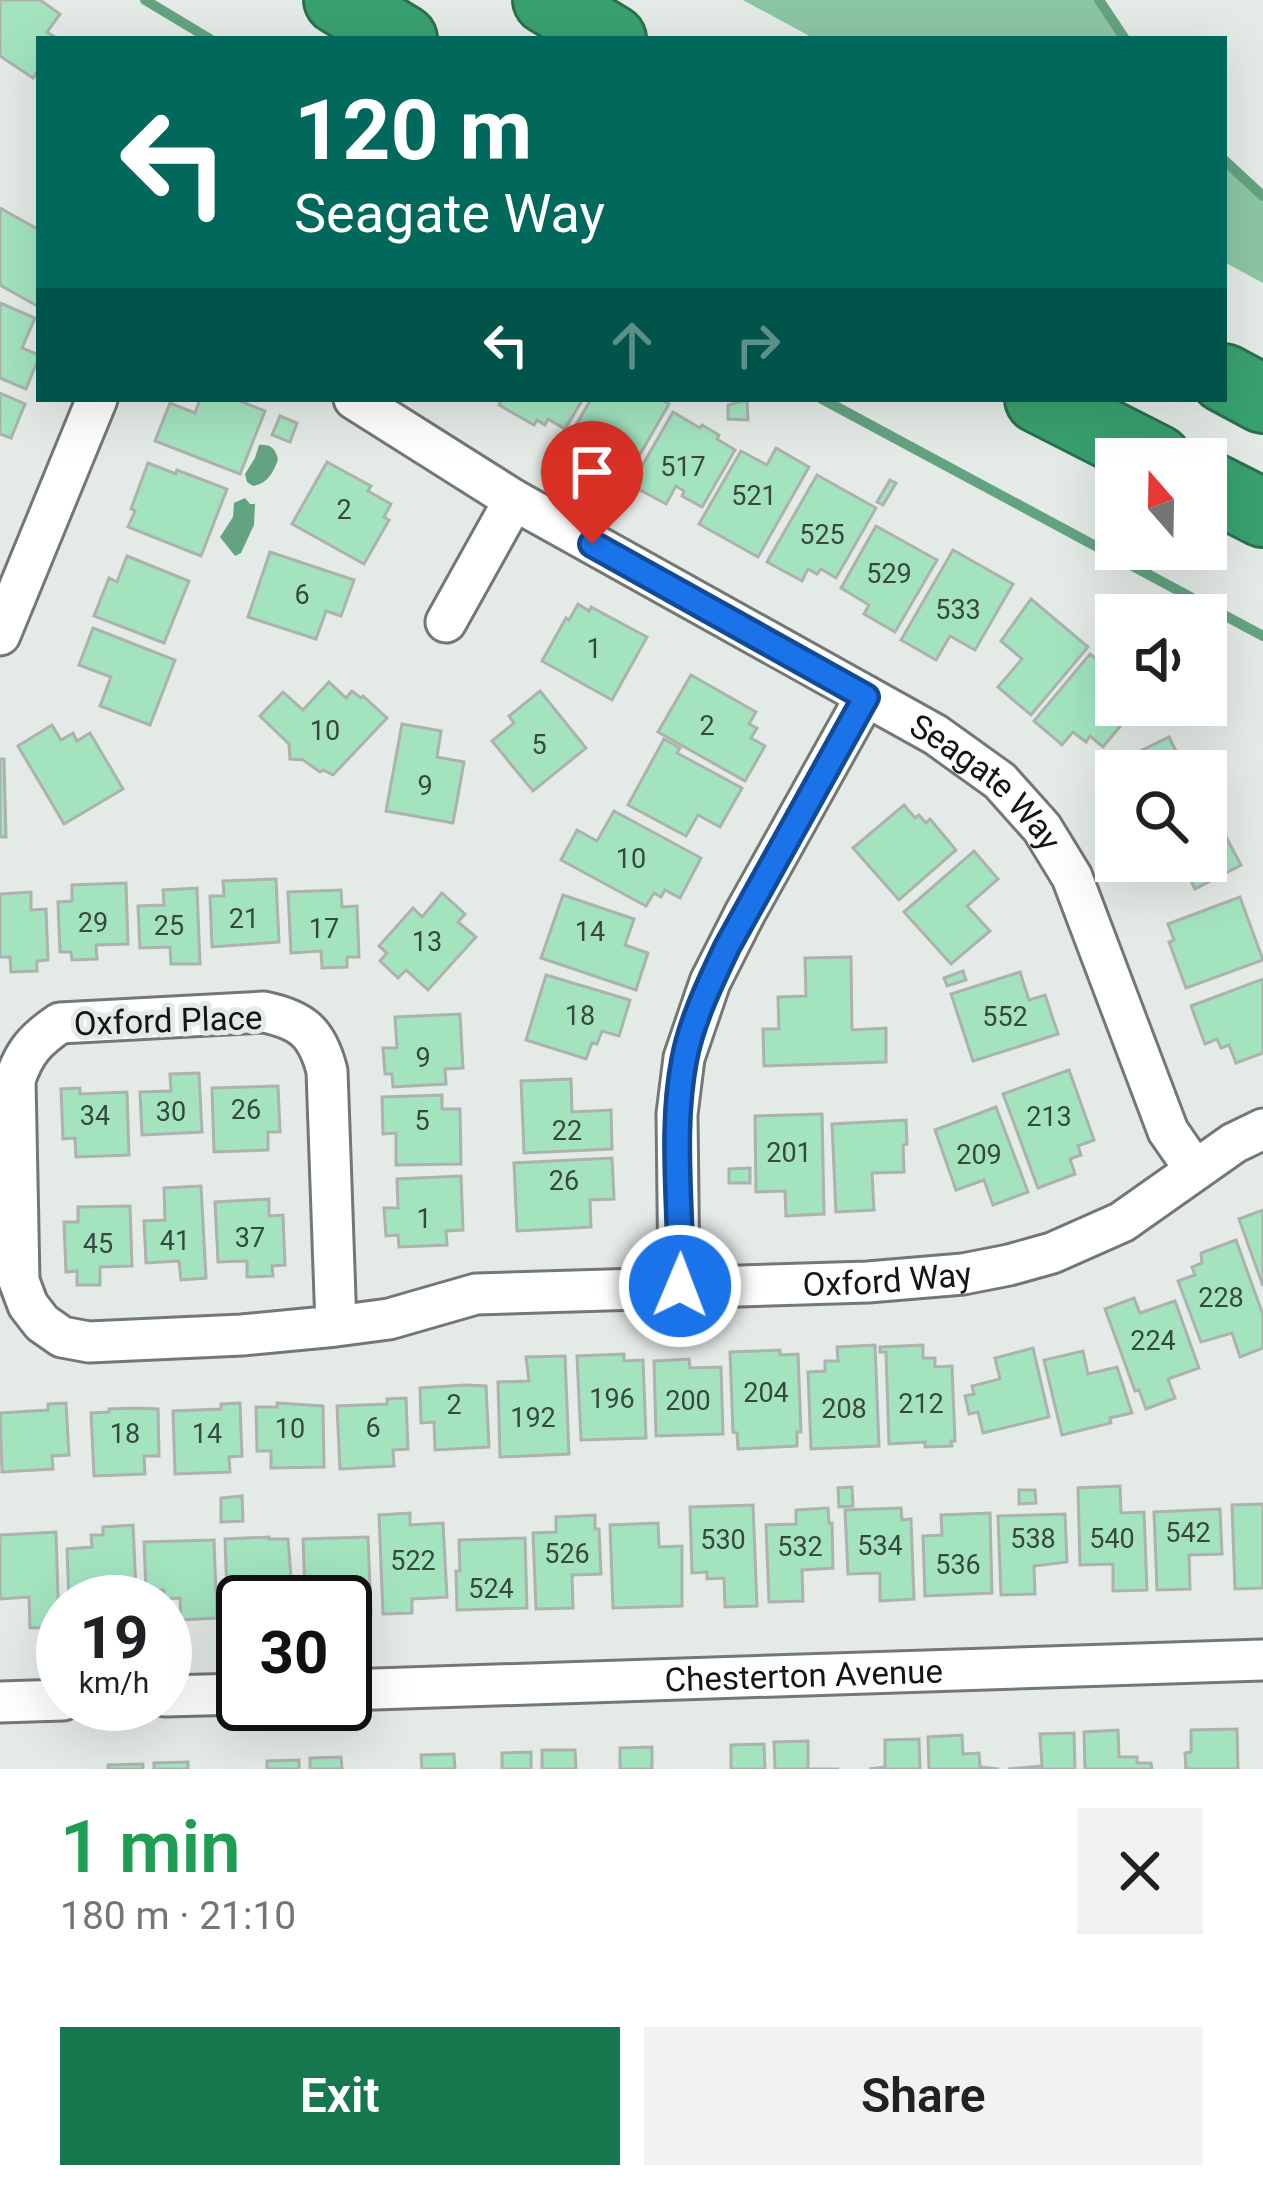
<!DOCTYPE html>
<html lang="en">
<head>
<meta charset="utf-8">
<style>
	body { margin:0; font-family:Roboto,sans-serif; background:#f2f2f2; color:#202124; height:100vh; display:flex; flex-direction:column; font-size:45px; white-space:nowrap }
	* { box-sizing:border-box; margin:0 }
	p { font-size:39px; color:#757577 }
	.icon { flex:none; width:66px; height:66px; fill:none; stroke:currentColor; stroke-width:2; stroke-linecap:round; stroke-linejoin:round }
	.map { position:relative; height:1769px; overflow:hidden }
	.side { display:flex; flex-direction:column; background:#fff; flex:1 }
	.side>* { flex:none }
	.hud { position:absolute; left:36px; top:36px; width:1191px; height:366px; border-radius:0px; box-shadow:0 12px 48px #0002; background:#00695c; color:#fff; overflow:hidden }
	.needle { width:78px; rotate:340deg }
	.controls { position:absolute; left:1095px; top:438px; display:grid; gap:24px }
	.controls a { display:grid; place-items:center; width:132px; height:132px; border-radius:0px; background:#fff; box-shadow:0 12px 48px #0002; font-size:60px }
	.speed { position:absolute; left:36px; top:1575px; display:flex; gap:24px; font-size:60px; font-weight:700; text-align:center }
	.speed>* { display:grid; place-content:center; width:156px; height:156px; border-radius:50%; background:#fff; box-shadow:0 12px 48px #0002; line-height:1 }
	.speed small { font-size:30px; font-weight:400 }
	.speed .limit { border:6px solid #111; border-radius:18px; background:#fff; color:#111 }
	.pin { position:absolute; display:grid; place-items:center; width:102px; height:102px; color:#fff; margin:-123px -51px; border-radius:50% 50% 50% 0; rotate:-45deg; box-shadow:0 0 12px #0007 }
	.pin .icon { rotate:45deg }
	.me { position:absolute; width:132px; margin:-66px; rotate:1deg; stroke-linejoin:round; filter:drop-shadow(0 0 9px #0008) }
	.turn { display:flex; align-items:center; gap:42px; height:252px; padding:0 60px; font-size:54px }
	.turn .icon { width:156px; height:156px; stroke-width:2.5 }
	.turn b { display:block; font-size:84px; line-height:102px }
	.lanes { display:flex; align-items:center; height:114px; padding:0 60px; background:#0003; justify-content:center; gap:60px; direction:ltr }
	.lanes .off { opacity:.35 }
	.round { display:grid; place-items:center; flex:none; width:126px; height:126px; border-radius:0px; background:#f2f2f2 }
	.overview { display:flex; align-items:center; justify-content:space-between; height:204px; padding:0 60px }
	h1 { font-size:72px; font-weight:600; line-height:90px; color:#1e9e55 }
	.cta { display:flex; gap:24px; margin-top:auto; padding:24px 60px }
	.cta a { flex:1; height:138px; border-radius:0px; background:#16774e; color:#fff; font-size:48px; font-weight:600; line-height:138px; text-align:center }
	.cta a+a { background:#f2f2f2; color:#202124 }
	.map>svg:first-child { display:block }
	.green { fill:#8bc6a4 }
	.water { fill:#64a381 }
	.lines { fill:none; stroke-linecap:round; stroke-linejoin:round }
	.stream { stroke:#64a381; stroke-width:10 }
	.building { fill:#a3e4bf; stroke:#acb2ae; stroke-width:3 }
	.minor-casing { stroke:#737875; stroke-width:45 }
	.motorway-casing { stroke:#2c7050; stroke-width:72 }
	.minor { stroke:#fff; stroke-width:39 }
	.motorway { stroke:#39a170; stroke-width:66 }
	.route-casing { stroke:#114b97; stroke-width:30 }
	.route { stroke:#1a73e8; stroke-width:21 }
	.labels { text-anchor:middle; stroke-width:10; stroke-linejoin:round; paint-order:stroke }
	.number-label { font-size:27px; fill:#37493f }
	.street-label { font-size:33px; fill:#131514; stroke:#e4eae6 }
</style>
</head>
<body>
<div class="map">
<svg width="1263" height="1769" viewBox="0 0 1263 1769">
	<rect width="100%" height="100%" fill="#e4eae6"/>
	<g class="green">
		<path d="M743,0h356l26,39h-310z"/>
		<path d="M1224,160l39,36v87l-39,-21z"/>
	</g>
	<g class="water">
		<path d="M259,445c11,-1 16,3 19,14 -4,13 -11,25 -25,27l-6,-4 -2,-8 10,-16z"/>
		<path d="M245,498l5,6h5l-1,21 -13,28 -6,3 -15,-19 13,-20 1,-14z"/>
	</g>
	<g class="lines">
		<g class="stream">
			<path d="M145,0l65,39"/>
			<path d="M1099,0l26,39"/>
			<path d="M1224,160l39,36"/>
			<path d="M822,399l441,237"/>
		</g>
	</g>
	<g class="building">
		<path d="M0,0h40l20,14 -13,18 11,7h-19v31l-6,8 -33,-22z"/>
		<path d="M0,208l39,22v77l-39,-22z"/>
		<path d="M0,303l35,15 -13,30 17,7v2l-13,32 -26,-11z"/>
		<path d="M0,393l25,11 -14,34 -11,-4z"/>
		<path d="M200,399h35l30,12 -25,63 -85,-33 15,-38 25,10z"/>
		<path d="M502,399h81l-18,30 -17,-10 -3,6 -8,-5 -3,5 -35,-20z"/>
		<path d="M591,399h69l9,5 -45,78 -34,-20 7,-13 -26,-15z"/>
		<path d="M747,400l1,20 -20,-1v-14z"/>
		<path d="M673,412l27,16 2,-3 17,10 -2,4 18,11 -33,57 -20,-11 2,-5 -8,-5 -10,18 -35,-19z"/>
		<path d="M280,416l17,7 -7,19 -18,-7z"/>
		<path d="M776,448l33,19 -51,90 -59,-33 42,-73 26,14z"/>
		<path d="M327,462l44,24 -3,5 23,13 -7,13 5,3 -25,44 -72,-40z"/>
		<path d="M148,463l28,11 1,-4 50,19 -26,67 -73,-29 7,-16 -4,-2z"/>
		<path d="M817,475l59,33 -40,70 -15,-9 -4,5 -9,-5 -6,12 -35,-19z"/>
		<path d="M890,480l6,3 -13,22 -6,-3z"/>
		<path d="M876,526l61,34 -42,72 -31,-18 5,-9 -28,-17z"/>
		<path d="M953,550l60,34 -38,66 -25,-14 -14,24 -35,-20z"/>
		<path d="M270,552l84,28 -13,36 -15,-5 -10,28 -68,-22z"/>
		<path d="M127,556l62,25 -25,62 -70,-27 15,-38 8,4z"/>
		<path d="M1031,599l57,48 -57,68 -33,-28 24,-28 -21,-18z"/>
		<path d="M578,604l11,7 2,-4 56,30 -35,63 -70,-39 24,-43 3,2z"/>
		<path d="M93,628l82,32 -25,65 -50,-19 11,-29 -32,-12z"/>
		<path d="M1090,654l26,21v30h22l-35,42 -13,-11 -4,6 -13,-10 -11,13 -28,-24z"/>
		<path d="M691,675l65,37 -7,12 8,4 -6,10 14,8 -20,35 -87,-49z"/>
		<path d="M329,682l17,16 6,-7 9,7 2,-2 24,22 -54,57 -10,-5 -3,2 -17,-12 -13,-1 -1,-15 -29,-28 23,-24 20,18z"/>
		<path d="M540,691l46,57 -53,43 -41,-50 22,-18 -5,-7z"/>
		<path d="M402,724l39,7 -4,26 27,5 -11,61 -67,-12z"/>
		<path d="M52,725l9,15 12,-7 4,8 13,-8 33,56 -59,35 -46,-78z"/>
		<path d="M1169,737l17,34h-70v39l-19,-38z"/>
		<path d="M664,739l16,9 -3,5 65,35 -22,39 -22,-12 -12,21 -58,-31z"/>
		<path d="M0,759h4l2,78h-6z"/>
		<path d="M1208,803l33,62 -46,24 -14,-28h25v-57z"/>
		<path d="M904,805l11,13 4,-3 7,8 4,-4 26,31 -57,50 -46,-52z"/>
		<path d="M614,811l87,47 -21,40 -15,-8 -4,7 -7,-4 -8,13 -85,-46 16,-30 20,11z"/>
		<path d="M974,851l24,28 -31,27 23,25 -39,33 -47,-52z"/>
		<path d="M1135,861h42l-33,16z"/>
		<path d="M276,879l3,63 -67,5 -2,-51h14l-1,-15z"/>
		<path d="M126,883l2,61 -32,1 1,14 -25,1 -1,-8h-11l-2,-50 14,-1v-16z"/>
		<path d="M197,888l3,76h-29l-1,-17 -30,1 -2,-42 26,-1 -1,-15z"/>
		<path d="M341,890l1,17 15,-1 2,51h-12v10l-25,1 -1,-17 -30,2 -3,-61z"/>
		<path d="M31,892v18l15,-1 2,51 -11,1v10l-26,1 -1,-15h-10v-63z"/>
		<path d="M442,893l23,21 -7,8 18,15 -48,53 -22,-20 -8,8 -18,-17 7,-8 -8,-7 34,-38 9,9z"/>
		<path d="M563,895l71,24 -9,26 23,8 -12,37 -95,-32z"/>
		<path d="M1240,897l23,63 -77,28 -17,-46 5,-2 -6,-16z"/>
		<path d="M851,957l1,73 34,-2v34l-122,4 -1,-37h16l-1,-32 28,-1 -1,-38z"/>
		<path d="M963,971l3,9 -19,6 -3,-8z"/>
		<path d="M1020,972l9,28 16,-5 13,39 -85,27 -22,-67z"/>
		<path d="M546,975l84,25 -11,36 -17,-5 -5,13 -5,-1 -6,16 -60,-19z"/>
		<path d="M1263,979v74l-27,10 -7,-18 -8,3 -4,-9 -12,5 -14,-38z"/>
		<path d="M460,1014l3,54 -18,1 1,15 -53,3 -1,-13h-7l-2,-26h14l-2,-31z"/>
		<path d="M1069,1070l25,70 -16,6 3,9 -11,4 5,15 -37,14 -35,-94z"/>
		<path d="M199,1073l3,59 -60,3 -2,-43 31,-1 -1,-17z"/>
		<path d="M571,1079l1,33 39,-2 1,39 -88,4 -3,-72z"/>
		<path d="M278,1086l2,46h-12v18l-54,2 -2,-64z"/>
		<path d="M80,1088v6l47,-2 2,63 -53,2 -1,-19 -12,1 -2,-50z"/>
		<path d="M442,1095v14h18l1,55 -65,1v-32l-13,1 -1,-37z"/>
		<path d="M996,1107l32,85 -35,13 -9,-25 -28,10 -21,-60z"/>
		<path d="M822,1114l2,100 -38,2 -1,-25 -29,1 -1,-76z"/>
		<path d="M906,1120l1,24 -4,1 1,27 -32,1 2,37 -38,2 -4,-88z"/>
		<path d="M612,1158l2,41 -24,1 1,27 -74,4 -3,-68z"/>
		<path d="M750,1168v15h-21v-14z"/>
		<path d="M461,1176l2,54 -17,1 1,14 -48,2 -1,-12 -12,1 -2,-28h14l-1,-29z"/>
		<path d="M201,1186l5,92 -25,2 -2,-19 -33,2 -2,-42 21,-1 -1,-32z"/>
		<path d="M269,1199v17l14,-1 2,50 -13,1 1,10 -26,1v-16l-29,1 -3,-60z"/>
		<path d="M130,1206l2,60 -32,1v18h-23v-14l-11,1 -2,-50h14v-15z"/>
		<path d="M1263,1210v76l-24,-67z"/>
		<path d="M1236,1240l27,75v33l-23,9 -8,-24 -31,9 -23,-61 17,-6 -3,-8 10,-4 -1,-10z"/>
		<path d="M1134,1298l6,15 35,-12 24,67 -31,11 7,19 -29,11 -7,-19 -4,1 -30,-82z"/>
		<path d="M875,1345l4,101 -68,3 -3,-77 17,-1v-10h13l-1,-14z"/>
		<path d="M923,1345v13h12v9l17,-1 3,75h-4l1,5 -27,1v-5l-36,2 -3,-92h-6v-5z"/>
		<path d="M1033,1348l16,69 -66,16 -5,-21 -9,2 -4,-18 9,-2 -2,-8 28,-7 -5,-21z"/>
		<path d="M780,1350v5l18,-1 3,78h-4v14l-59,3 -1,-16 -4,-1 -3,-80z"/>
		<path d="M1083,1351l5,23 29,-7 15,46 -22,5 1,5 -49,12 -18,-75z"/>
		<path d="M624,1354v7l19,-1 3,78 -65,2 -4,-84z"/>
		<path d="M565,1356l4,98 -69,3 -2,-75 31,-1 -3,-24z"/>
		<path d="M689,1359l1,9 31,-1 2,67 -67,2 -2,-75z"/>
		<path d="M466,1385l20,1 3,61 -54,3 -1,-28 -13,1 -1,-35z"/>
		<path d="M406,1398l2,51 -15,1 1,16 -54,3 -3,-63 50,-2v-5z"/>
		<path d="M66,1403l3,52 -17,1 1,13 -51,3 -2,-59 48,-3v-6z"/>
		<path d="M240,1403l2,53 -13,1 1,15 -55,2 -2,-63 48,-2v-5z"/>
		<path d="M277,1403l46,3 1,61 -53,1v-17h-14l-1,-44h21z"/>
		<path d="M136,1408l22,1 1,47h-15l1,18 -51,2 -3,-63 18,-1v-3z"/>
		<path d="M1120,1486l1,27 23,-1 3,78 -34,1v-27l-33,1 -2,-77z"/>
		<path d="M852,1487l1,19 -14,1 -1,-19z"/>
		<path d="M1019,1490h16l1,13 -17,1z"/>
		<path d="M242,1496l1,25 -22,1v-24z"/>
		<path d="M1263,1504v84l-28,1 -3,-84z"/>
		<path d="M753,1505l4,101 -32,1 -1,-29 -17,1v-7l-15,1 -2,-66z"/>
		<path d="M828,1508l1,15h3l1,45 -31,2 1,31 -34,1 -3,-77 30,-1v-14z"/>
		<path d="M901,1508l1,12 9,-1 3,80 -34,2v-28l-32,1 -3,-64z"/>
		<path d="M1220,1509l2,45 -33,1 1,34 -33,1 -3,-78z"/>
		<path d="M410,1513v12l33,-2 4,74 -35,2v14l-29,1 -4,-99z"/>
		<path d="M990,1513l2,80 -67,3 -2,-60 19,-1 -1,-20z"/>
		<path d="M1065,1514l2,48 -33,4 1,28 -34,1 -3,-79z"/>
		<path d="M595,1515v14h4l2,45 -29,1 1,33 -37,1 -3,-76 23,-1v-15z"/>
		<path d="M658,1523l1,24 23,-1v60l-69,2 -3,-83z"/>
		<path d="M133,1525l3,65 -13,1v6l-18,1v4h-36l-2,-53 25,-2 -1,-12h12v-8z"/>
		<path d="M56,1532l3,95 -29,1 -1,-31 -29,2v-64z"/>
		<path d="M269,1537v2h19l5,63h-50v20l-15,1 -3,-84z"/>
		<path d="M368,1537l3,78 -26,1v-14h-7l-1,-10 -32,1 -2,-54z"/>
		<path d="M525,1538l2,70 -70,2 -1,-39h4l-1,-31z"/>
		<path d="M214,1540l3,78 -36,2 -1,-22 -16,1v-9h-18l-2,-48z"/>
		<path d="M1237,1729l1,40h-52l-1,-16 6,-1v-22z"/>
		<path d="M1118,1730l1,27h18v6h14l1,6h-67l-1,-37z"/>
		<path d="M1074,1733l1,36h-67l34,-3 -2,-32z"/>
		<path d="M962,1735l1,19 16,-1 1,14 19,2h-70l-1,-32z"/>
		<path d="M919,1739l1,30h-51l16,-2v-27z"/>
		<path d="M808,1741v28h31h-64l-1,-27z"/>
		<path d="M764,1744l1,25h-34v-24z"/>
		<path d="M652,1747v22h-32v-21z"/>
		<path d="M542,1750h33l1,19h-34z"/>
		<path d="M531,1752v17h-29v-16z"/>
		<path d="M454,1754l1,15h-33l-1,-14z"/>
		<path d="M341,1757l1,12h-32v-11z"/>
		<path d="M299,1760v9h-32v-8z"/>
		<path d="M188,1762v7h-34v-6z"/>
		<path d="M143,1764v5h-35v-4z"/>
	</g>
	<g class="lines">
		<g class="minor-casing">
			<g id="minor">
				<path id="s1" d="M354,399l160,101 422,235 64,46 42,47 30,49 96,254 27,39"/>
				<path d="M446,622l68,-122"/>
				<path d="M0,635l97,-236"/>
				<path d="M679,1285l-2,-171 7,-56 26,-76 35,-69 121,-217"/>
				<path id="s2" d="M336,1326l-9,-255c-10,-39 -25,-51 -63,-59l-204,11c-24,16 -36,29 -45,57l4,201 9,24 14,18 20,14 27,5 153,-7 94,-9 53,-7 87,-25 392,-12 95,-8 46,-9 43,-12 70,-31 112,-79 29,-14"/>
				<path id="s3" d="M345,1690l918,-30"/>
				<path d="M165,1696l78,-2"/>
				<path d="M0,1702l63,-2"/>
			</g>
		</g>
		<g class="motorway-casing">
			<g id="motorway">
				<path d="M338,0l65,39"/>
				<path d="M547,0l65,39"/>
				<path d="M1224,378l39,21"/>
				<path d="M1039,399l118,60"/>
				<path d="M1206,484l57,29"/>
			</g>
		</g>
		<use href="#minor" class="minor"/>
		<use href="#motorway" class="motorway"/>
	</g>
	<g class="lines">
		<g class="route-casing">
			<path id="route" d="M592,544l274,153 -139,250c-17,36 -36,75 -43,114 -14,73 -2,150 -4,225"/>
		</g>
		<use href="#route" class="route"/>
	</g>
	<g class="labels">
		<g class="number-label">
			<text x="683" y="476">517</text>
			<text x="754" y="505">521</text>
			<text x="344" y="519">2</text>
			<text x="822" y="544">525</text>
			<text x="889" y="583">529</text>
			<text x="302" y="604">6</text>
			<text x="958" y="619">533</text>
			<text x="594" y="658">1</text>
			<text x="707" y="735">2</text>
			<text x="325" y="740">10</text>
			<text x="539" y="754">5</text>
			<text x="425" y="795">9</text>
			<text x="631" y="868">10</text>
			<text x="244" y="928">21</text>
			<text x="93" y="932">29</text>
			<text x="169" y="935">25</text>
			<text x="324" y="938">17</text>
			<text x="590" y="941">14</text>
			<text x="427" y="951">13</text>
			<text x="580" y="1025">18</text>
			<text x="1005" y="1026">552</text>
			<text x="423" y="1067">9</text>
			<text x="246" y="1119">26</text>
			<text x="171" y="1121">30</text>
			<text x="95" y="1125">34</text>
			<text x="1049" y="1126">213</text>
			<text x="422" y="1130">5</text>
			<text x="567" y="1140">22</text>
			<text x="789" y="1162">201</text>
			<text x="979" y="1164">209</text>
			<text x="564" y="1190">26</text>
			<text x="424" y="1228">1</text>
			<text x="250" y="1247">37</text>
			<text x="175" y="1250">41</text>
			<text x="98" y="1253">45</text>
			<text x="1221" y="1307">228</text>
			<text x="1153" y="1350">224</text>
			<text x="766" y="1402">204</text>
			<text x="612" y="1408">196</text>
			<text x="688" y="1410">200</text>
			<text x="921" y="1413">212</text>
			<text x="454" y="1414">2</text>
			<text x="844" y="1418">208</text>
			<text x="533" y="1427">192</text>
			<text x="373" y="1437">6</text>
			<text x="290" y="1438">10</text>
			<text x="125" y="1443">18</text>
			<text x="207" y="1443">14</text>
			<text x="1188" y="1542">542</text>
			<text x="1033" y="1548">538</text>
			<text x="1112" y="1548">540</text>
			<text x="723" y="1549">530</text>
			<text x="880" y="1555">534</text>
			<text x="800" y="1556">532</text>
			<text x="567" y="1563">526</text>
			<text x="413" y="1570">522</text>
			<text x="958" y="1574">536</text>
			<text x="491" y="1598">524</text>
		</g>
		<g class="street-label">
			<text dy="12" stroke="none"><textPath href="#s1" startOffset="741">Seagate Way</textPath></text>
			<text transform="translate(168 1020) rotate(-2)" y="12">Oxford Place</text>
			<text dy="12" stroke="none"><textPath href="#s2" startOffset="1731">Oxford Way</textPath></text>
			<text dy="12" stroke="none"><textPath href="#s3" startOffset="459">Chesterton Avenue</textPath></text>
		</g>
	</g>
</svg>
<div class="controls">
<a><svg class="needle" viewBox="-14 -14 28 28"><path d="M0-13l5 13h-10z" fill="#e53935"/><path d="M0 13l5-13h-10z" fill="#757577"/></svg></a>
<a><svg class="icon" aria-label="sound" viewBox="0 0 24 24"><path d="M4 9h4l5-4v14l-5-4H4zM17 9q2 3 0 6"/></svg></a>
<a><svg class="icon" aria-label="search" viewBox="0 0 24 24"><circle cx="10" cy="10" r="6"/><path d="M15 15l6 6"/></svg></a>
</div>
<div class="speed"><div>19<small>km/h</small></div><div class="limit">30</div></div>
<div class="pin" style="left:592px;top:544px;background:#d93025"><svg class="icon" aria-label="arrive" viewBox="0 0 24 24"><path d="M6 21V4h12l-3 4 3 4H6"/></svg></div>
<svg class="me" style="left:680px;top:1286px" viewBox="-20 -20 40 40"><circle r="17" fill="#1a73e8" stroke="#fff" stroke-width="3"/><path d="M0-11L8 9 0 5-8 9z" fill="#fff"/></svg>
<div class="hud">
<div class="turn"><svg class="icon" aria-label="left" viewBox="0 0 24 24"><path d="M17 20v-9H6M10 6l-5 5 5 5"/></svg><div><b>120 m</b>Seagate Way</div></div>
<div class="lanes"><svg class="icon" aria-label="left" viewBox="0 0 24 24"><path d="M17 20v-9H6M10 6l-5 5 5 5"/></svg><svg class="icon off" aria-label="ahead" viewBox="0 0 24 24"><path d="M12 20V5M6 11l6-6 6 6"/></svg><svg class="icon off" aria-label="right" viewBox="0 0 24 24"><path d="M7 20v-9h11M14 6l5 5-5 5"/></svg></div>
</div>
</div>
<section class="side">
<div class="overview"><div><h1>1 min</h1><p>180 m · 21:10</p></div><a class="round"><svg class="icon" aria-label="close" viewBox="0 0 24 24"><path d="M6 6l12 12M18 6L6 18"/></svg></a></div>
<div class="cta"><a>Exit</a><a>Share</a></div>
</section>
</body>
</html>
